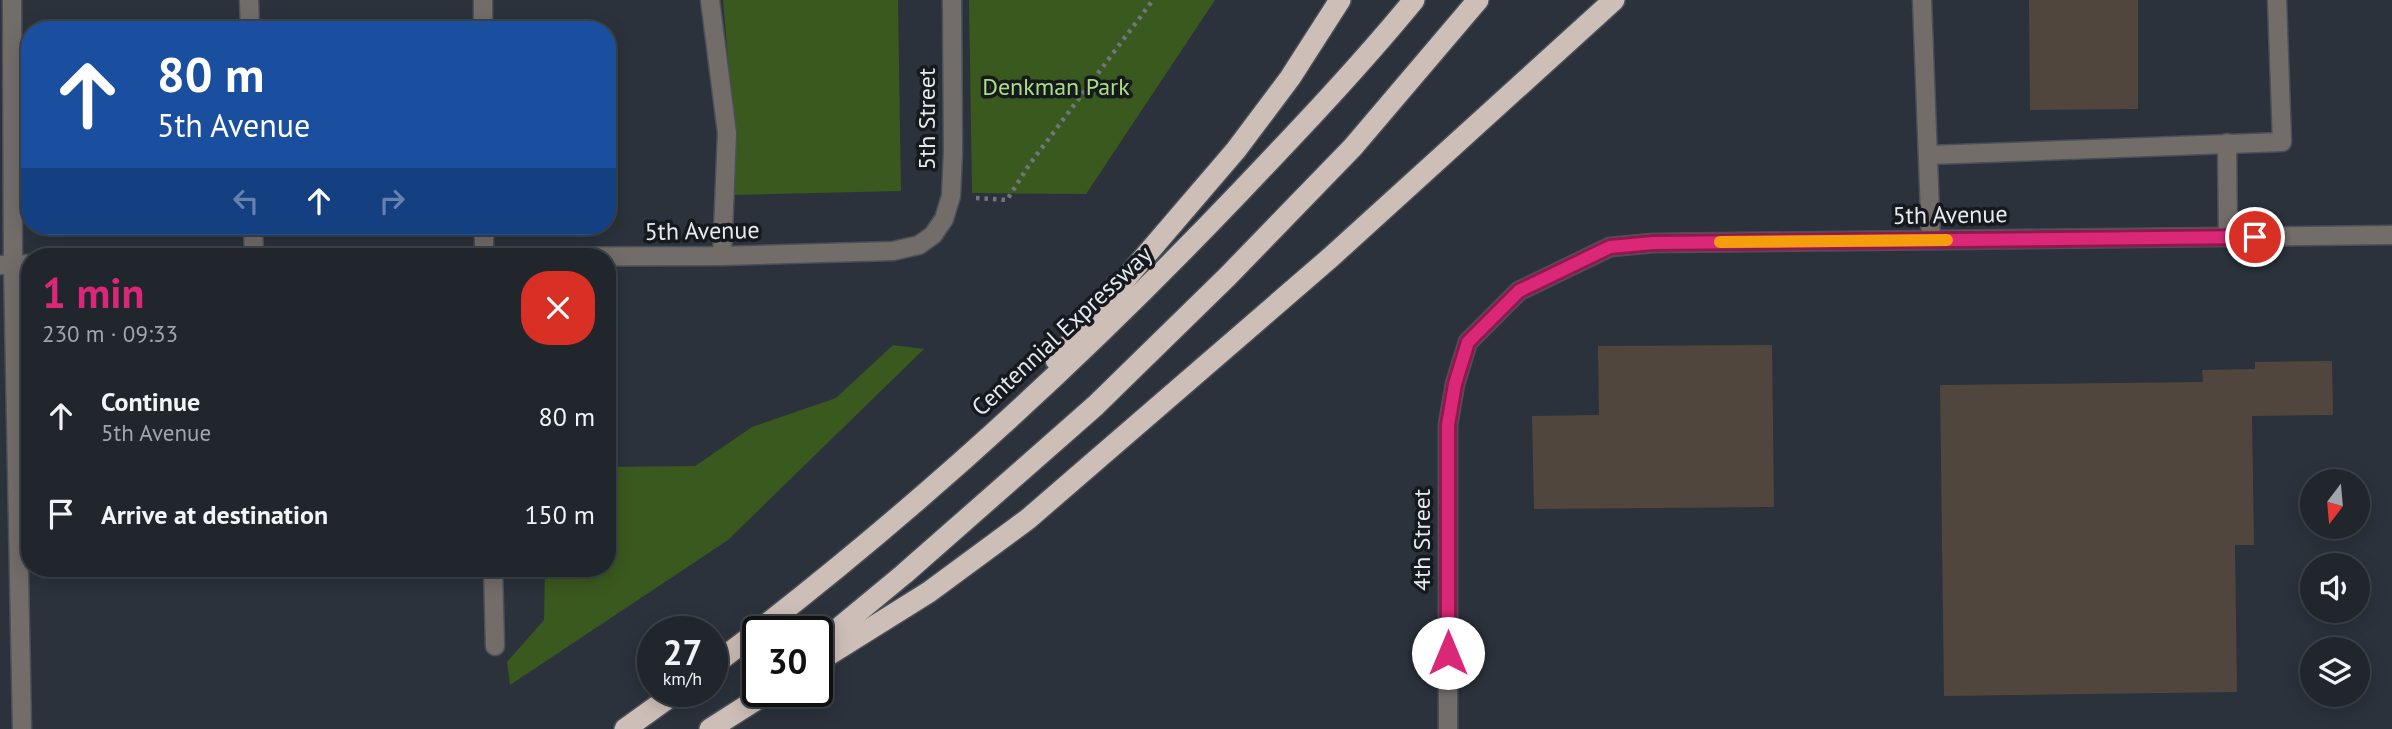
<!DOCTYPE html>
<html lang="en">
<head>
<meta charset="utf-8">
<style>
	body { margin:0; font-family:"PT Sans",sans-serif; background:#2d3238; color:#f1f3f6; height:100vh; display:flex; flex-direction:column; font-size:26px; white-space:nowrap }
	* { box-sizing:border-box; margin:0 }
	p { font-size:23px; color:#a2a5a9 }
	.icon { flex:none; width:38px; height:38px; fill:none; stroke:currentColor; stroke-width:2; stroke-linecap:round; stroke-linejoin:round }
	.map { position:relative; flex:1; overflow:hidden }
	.panel { position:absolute; left:21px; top:248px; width:595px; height:329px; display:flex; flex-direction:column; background:#20262c; border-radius:28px; box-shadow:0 4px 18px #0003,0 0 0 2px #3d4348 }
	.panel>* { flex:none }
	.hud { position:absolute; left:21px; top:21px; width:595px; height:214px; border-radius:28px; box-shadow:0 4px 18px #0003,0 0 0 2px #3d4348; background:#1a4fa0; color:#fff; overflow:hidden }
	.needle { width:46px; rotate:196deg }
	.controls { position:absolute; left:2300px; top:469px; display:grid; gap:14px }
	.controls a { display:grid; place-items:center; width:70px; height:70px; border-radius:50%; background:#20262c; box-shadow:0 4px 18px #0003,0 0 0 2px #3d4348; font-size:35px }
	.speed { position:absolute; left:637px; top:616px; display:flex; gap:14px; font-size:35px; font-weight:700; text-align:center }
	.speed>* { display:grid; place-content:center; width:91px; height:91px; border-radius:50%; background:#20262c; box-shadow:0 4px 18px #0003,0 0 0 2px #3d4348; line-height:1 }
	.speed small { font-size:18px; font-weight:400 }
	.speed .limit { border:4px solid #111; border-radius:10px; background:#fff; color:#111 }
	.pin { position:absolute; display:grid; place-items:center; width:60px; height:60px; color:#fff; margin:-30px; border:4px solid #fff; border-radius:50%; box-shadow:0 2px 7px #0007 }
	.me { position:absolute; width:77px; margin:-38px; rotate:0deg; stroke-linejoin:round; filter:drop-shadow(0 0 5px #0008) }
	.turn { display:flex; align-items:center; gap:24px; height:147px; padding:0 21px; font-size:32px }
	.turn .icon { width:91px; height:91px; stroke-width:2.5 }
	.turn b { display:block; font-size:49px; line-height:60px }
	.lanes { display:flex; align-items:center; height:66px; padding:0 21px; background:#0003; justify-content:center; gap:35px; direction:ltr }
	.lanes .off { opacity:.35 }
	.round { display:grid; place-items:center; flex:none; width:74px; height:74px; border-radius:28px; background:#2d3238 }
	.summary { display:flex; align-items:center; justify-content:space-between; height:119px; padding:0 21px }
	h1 { font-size:42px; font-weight:800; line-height:52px; color:#db2777 }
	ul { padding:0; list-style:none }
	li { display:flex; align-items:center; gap:21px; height:98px; padding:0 21px }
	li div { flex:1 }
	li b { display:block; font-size:26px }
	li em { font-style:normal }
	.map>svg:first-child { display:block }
	.green { fill:#3a591e }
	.building { fill:#50463e }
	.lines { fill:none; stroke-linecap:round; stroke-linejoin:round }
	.minor-casing { stroke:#495058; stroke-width:21 }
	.highway-casing { stroke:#495058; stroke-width:24 }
	.path { stroke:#70767e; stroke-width:4.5; stroke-dasharray:3.5 5; stroke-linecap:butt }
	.minor { stroke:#736d6a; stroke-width:18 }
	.highway { stroke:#cdbfb7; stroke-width:21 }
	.route-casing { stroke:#8e194d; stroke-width:18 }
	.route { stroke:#db2777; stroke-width:12 }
	.slow { stroke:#f59e0b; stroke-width:12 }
	.labels { text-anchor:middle; stroke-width:7; stroke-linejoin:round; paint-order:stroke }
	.park-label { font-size:24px; fill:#a9df7f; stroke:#161a1e }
	.street-label { font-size:24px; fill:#e6ebf1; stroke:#161a1e }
</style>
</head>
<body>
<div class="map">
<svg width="2392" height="729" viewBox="0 0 2392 729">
	<rect width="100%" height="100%" fill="#2b323b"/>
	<g class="green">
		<path d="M723,0h175l3,191 -167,4v-66z"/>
		<path d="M969,0h246l-129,194 -114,-1z"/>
		<path d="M893,345l31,4 -196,191 -218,145 -3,-23 37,-42 1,-51h62v-102l88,-1 57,-39 84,-29z"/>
	</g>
	<g class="building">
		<path d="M2029,0h109v109l-108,1z"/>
		<path d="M1772,345l2,162 -240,2 -2,-93 67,-1 -1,-69z"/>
		<path d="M2332,361l1,54 -81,1 2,129h-19l2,147 -293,4 -4,-311 263,-3 -1,-12 53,-1v-7z"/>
	</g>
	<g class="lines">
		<g class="minor-casing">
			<g id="minor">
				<path d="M12,0l1,265 9,464"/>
				<path d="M249,0l1,30"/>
				<path d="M483,0v30"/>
				<path d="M710,0l17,133 -5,123"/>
				<path d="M1922,0l9,240"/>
				<path d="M2227,143l1,94"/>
				<path d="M1929,155l353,-13 -5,-142"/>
				<path d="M253,226l1,31"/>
				<path d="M484,226v31"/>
				<path d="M467,257l255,-1 171,-5 26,-6 14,-10 11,-16 7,-23 2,-44 -1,-152"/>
				<path d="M0,265l30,-1"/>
				<path d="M493,569l2,77"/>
				<path d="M1448,729v-304l7,-41 13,-42 51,-51 91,-44 43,-4 739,-8"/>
			</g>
		</g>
		<g class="highway-casing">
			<g id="highway">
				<path d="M1056,360l180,-210 54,-72 50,-78"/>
				<path d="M817,646l87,-72 191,-168 133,-130 125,-129 125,-147"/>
				<path d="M817,662l112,-70 99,-73 303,-262 283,-257"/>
				<path d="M712,666c189,-142 365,-303 528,-474 59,-62 119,-125 174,-192"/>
				<path d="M625,729l53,-38"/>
				<path d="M710,729l60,-38"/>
			</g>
		</g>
		<path class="path" d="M976,198l31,2 22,-35 124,-165"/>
		<use href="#minor" class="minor"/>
		<use href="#highway" class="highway"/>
	</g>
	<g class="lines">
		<g class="route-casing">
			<path id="route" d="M1448,653v-228l7,-41 13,-42 51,-51 91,-44 43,-4 602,-6"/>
		</g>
		<use href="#route" class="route"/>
		<path class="slow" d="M1720,242l227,-2"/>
	</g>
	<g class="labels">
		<g class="park-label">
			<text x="1056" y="95">Denkman Park</text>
		</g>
		<g class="street-label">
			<text transform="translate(927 119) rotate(-90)" y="8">5th Street</text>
			<text transform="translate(1950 215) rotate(-1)" y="8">5th Avenue</text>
			<text transform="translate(702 231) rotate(-1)" y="8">5th Avenue</text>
			<text transform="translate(1062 331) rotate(-43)" y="8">Centennial Expressway</text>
			<text transform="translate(1422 540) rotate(-90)" y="8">4th Street</text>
		</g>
	</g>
</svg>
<div class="controls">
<a><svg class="needle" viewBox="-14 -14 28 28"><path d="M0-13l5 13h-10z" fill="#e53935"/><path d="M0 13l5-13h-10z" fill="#a2a5a9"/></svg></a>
<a><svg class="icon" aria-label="sound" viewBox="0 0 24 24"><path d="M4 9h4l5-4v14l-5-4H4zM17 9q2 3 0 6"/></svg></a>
<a><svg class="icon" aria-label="layers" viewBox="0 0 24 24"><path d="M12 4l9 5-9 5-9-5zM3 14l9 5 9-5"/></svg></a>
</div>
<div class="speed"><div>27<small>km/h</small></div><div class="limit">30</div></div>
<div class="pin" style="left:2255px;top:237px;background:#d93025"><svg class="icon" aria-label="arrive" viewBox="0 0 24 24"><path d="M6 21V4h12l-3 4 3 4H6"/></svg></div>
<svg class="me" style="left:1448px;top:653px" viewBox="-20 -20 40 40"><circle r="19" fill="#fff"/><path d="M0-13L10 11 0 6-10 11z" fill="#db2777"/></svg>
<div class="hud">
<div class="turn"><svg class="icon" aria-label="ahead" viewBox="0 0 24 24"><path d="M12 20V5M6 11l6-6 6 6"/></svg><div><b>80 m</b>5th Avenue</div></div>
<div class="lanes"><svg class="icon off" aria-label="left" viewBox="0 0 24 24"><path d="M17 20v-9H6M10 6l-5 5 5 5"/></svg><svg class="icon" aria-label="ahead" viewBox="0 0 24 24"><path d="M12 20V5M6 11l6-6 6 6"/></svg><svg class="icon off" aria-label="right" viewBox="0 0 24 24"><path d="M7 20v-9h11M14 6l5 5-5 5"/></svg></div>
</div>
<section class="panel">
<div class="summary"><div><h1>1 min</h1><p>230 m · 09:33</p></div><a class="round" style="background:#d93025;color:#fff"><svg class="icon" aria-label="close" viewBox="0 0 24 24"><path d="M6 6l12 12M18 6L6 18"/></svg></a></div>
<ul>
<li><svg class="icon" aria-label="ahead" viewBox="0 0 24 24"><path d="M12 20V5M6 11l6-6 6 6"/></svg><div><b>Continue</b><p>5th Avenue</p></div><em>80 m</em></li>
<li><svg class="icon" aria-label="arrive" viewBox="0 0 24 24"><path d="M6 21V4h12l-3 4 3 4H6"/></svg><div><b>Arrive at destination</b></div><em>150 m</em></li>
</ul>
</section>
</div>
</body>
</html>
